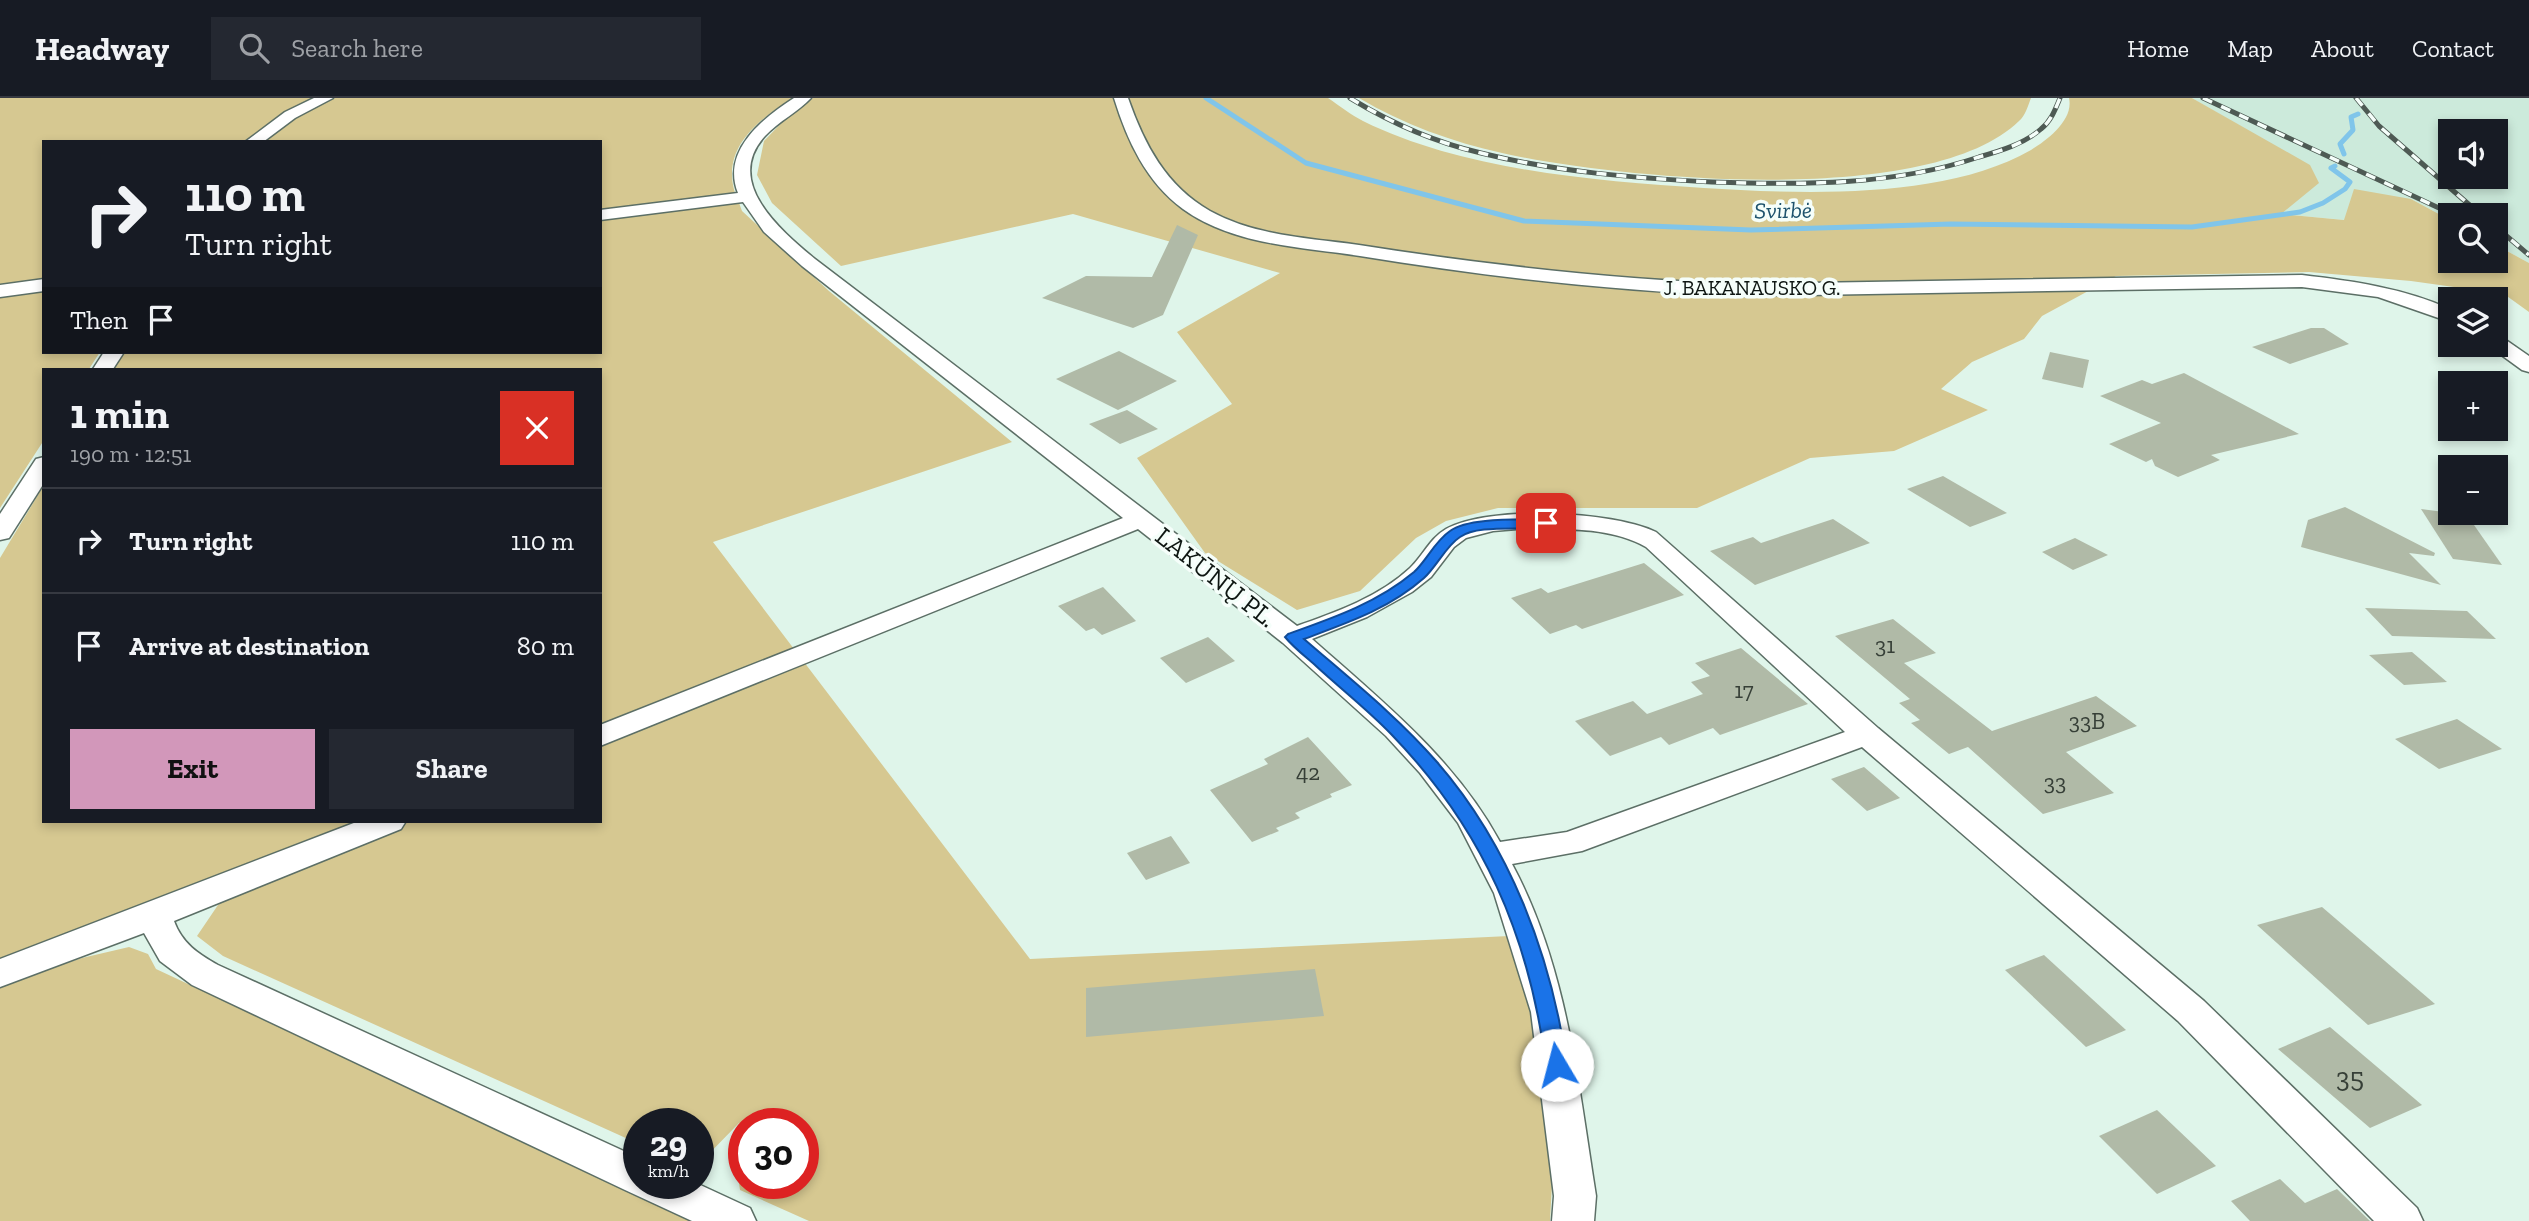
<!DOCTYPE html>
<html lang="en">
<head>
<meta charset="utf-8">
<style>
	body { margin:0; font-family:"Zilla Slab",serif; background:#242831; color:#f1f3f6; height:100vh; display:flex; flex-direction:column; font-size:26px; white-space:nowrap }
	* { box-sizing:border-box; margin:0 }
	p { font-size:23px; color:#9ea1a6 }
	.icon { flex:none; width:38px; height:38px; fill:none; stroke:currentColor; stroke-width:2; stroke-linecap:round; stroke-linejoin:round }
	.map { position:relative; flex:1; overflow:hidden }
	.drawer { position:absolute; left:42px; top:270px; width:560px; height:455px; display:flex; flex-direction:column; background:#171b24; border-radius:0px; box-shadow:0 4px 10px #0003 }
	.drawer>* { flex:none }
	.guide { position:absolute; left:42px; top:42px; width:560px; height:214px; border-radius:0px; box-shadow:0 4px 10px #0003; background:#171b24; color:#f1f3f6; overflow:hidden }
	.tools { position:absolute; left:2438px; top:21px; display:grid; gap:14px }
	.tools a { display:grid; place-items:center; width:70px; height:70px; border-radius:0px; background:#171b24; box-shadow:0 4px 10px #0003; font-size:35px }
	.speed { position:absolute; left:623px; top:1010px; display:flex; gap:14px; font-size:35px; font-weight:700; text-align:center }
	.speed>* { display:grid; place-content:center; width:91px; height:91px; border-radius:50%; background:#171b24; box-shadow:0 4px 10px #0003; line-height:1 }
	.speed small { font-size:18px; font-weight:400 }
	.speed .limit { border:10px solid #d22; background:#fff; color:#111 }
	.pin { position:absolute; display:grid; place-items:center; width:60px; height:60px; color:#fff; margin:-30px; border-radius:14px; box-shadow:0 4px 10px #0006 }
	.me { position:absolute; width:77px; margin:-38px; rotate:352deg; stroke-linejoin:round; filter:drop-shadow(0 0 5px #0008) }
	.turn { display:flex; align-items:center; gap:24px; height:147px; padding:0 28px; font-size:32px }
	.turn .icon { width:91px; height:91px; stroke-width:2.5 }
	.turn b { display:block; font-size:49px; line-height:60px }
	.then { display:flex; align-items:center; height:66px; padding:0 28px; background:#0003; gap:14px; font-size:26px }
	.round { display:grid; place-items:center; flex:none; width:74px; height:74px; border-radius:0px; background:#242831 }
	.summary { display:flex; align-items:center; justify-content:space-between; height:119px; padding:0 28px }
	h1 { font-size:42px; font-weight:700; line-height:52px }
	.cta { display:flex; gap:14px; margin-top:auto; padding:14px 28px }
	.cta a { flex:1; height:80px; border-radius:0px; background:#d297ba; color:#111; font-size:28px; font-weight:700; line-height:80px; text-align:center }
	.cta a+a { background:#242831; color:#f1f3f6 }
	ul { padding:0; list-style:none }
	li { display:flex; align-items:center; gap:21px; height:105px; padding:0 28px; border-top:2px solid #363941 }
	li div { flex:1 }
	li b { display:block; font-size:26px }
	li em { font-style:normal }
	header { display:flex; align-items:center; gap:42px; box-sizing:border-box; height:98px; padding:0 35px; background:#171b24; border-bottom:2px solid #363941 }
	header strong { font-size:33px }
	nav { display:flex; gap:38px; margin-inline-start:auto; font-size:24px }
	.search { width:490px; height:63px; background:#242831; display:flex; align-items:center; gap:18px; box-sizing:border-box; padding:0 24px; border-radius:0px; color:#9ea1a6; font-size:26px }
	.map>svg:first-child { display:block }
	.built { fill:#cceadb; fill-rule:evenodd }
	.green { fill:#d6c891 }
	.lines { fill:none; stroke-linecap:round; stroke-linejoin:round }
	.stream { stroke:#80c5ea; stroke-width:5 }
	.building { fill:#b0baa7 }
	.street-casing { stroke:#5c6f66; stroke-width:3 }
	.street { fill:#fff; fill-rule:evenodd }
	.rail-casing { stroke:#4e5a54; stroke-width:5 }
	.rail { stroke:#f5fefa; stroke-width:3.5; stroke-dasharray:10; stroke-linecap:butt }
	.route { fill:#1a73e8; stroke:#114b97; stroke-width:2 }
	.labels { text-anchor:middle; stroke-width:7; stroke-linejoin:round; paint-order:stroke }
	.far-street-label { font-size:21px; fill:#0e1612; stroke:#f5fefa }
	.far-water-label { font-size:23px; font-style:italic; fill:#1d526c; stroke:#f5fefa }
	.number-label { font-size:23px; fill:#363f37 }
	.street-label { font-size:26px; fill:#0e1612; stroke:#f5fefa }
	.near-number-label { font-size:28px; fill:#363f37 }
</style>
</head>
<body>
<header>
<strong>Headway</strong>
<div class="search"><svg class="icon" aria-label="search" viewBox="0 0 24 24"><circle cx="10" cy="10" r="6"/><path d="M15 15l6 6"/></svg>Search here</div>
<nav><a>Home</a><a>Map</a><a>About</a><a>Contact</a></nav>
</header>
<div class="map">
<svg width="2529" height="1123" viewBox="0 0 2529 1123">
	<rect width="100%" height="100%" fill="#dff5ea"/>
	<path class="built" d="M2192,0h337v165l-33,-18v-30h-46v5l-39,-21 -66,21 -65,-6 -47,-92zM2450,33h46v46h-46z"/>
	<g class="green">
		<path d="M0,0h317l-33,15 -41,29h-199v140l-44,6z"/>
		<path d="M335,0h458c-35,22 -72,50 -58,95l-135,17v-68h-339l38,-26z"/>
		<path d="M813,0h515c12,8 23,17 35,23 99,49 232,60 341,67 98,6 240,12 327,-38 16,-10 43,-30 38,-52h123l118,67 9,18 -38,31 63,6 10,-31 57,10 39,21v41h46v-16l33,18v49l-25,-18 -93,-13 -102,-9 -193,4 -74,40 -18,23 -52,23 -31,27 47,21 -94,41 -84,7 -113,50h-199l-52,13 -30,17 -56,53 -63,19 -92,-57 -68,-95 95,-54 -55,-72 103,-59 -207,-59 -232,52 -69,-63 -15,-28 7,-34 26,-27z"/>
		<path d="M1359,0h672c-3,8 -6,18 -12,23 -90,88 -401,58 -517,32 -50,-11 -99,-29 -143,-55z"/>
		<path d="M738,102l4,11 87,80 183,151 -299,100 81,107 -194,76v-356h-486l11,-17h475v-133z"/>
		<path d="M44,192v62h56l-11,17h-45v71l-44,68v-212z"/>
		<path d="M44,387v336h315l-267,108 -92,31v-402z"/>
		<path d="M804,564l226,297 479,-23 30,96 14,134 -3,55h-741l-69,-31 -2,-13 6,-6v12h59v-59h-59v2l-5,-3 -41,42v-41h-59v20l-416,-188 -26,-20 21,-31 19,-14 174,-70h189v-77z"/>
		<path d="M129,849l19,7 8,15 539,252h-695v-236l82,-27z"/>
	</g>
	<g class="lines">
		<g class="stream">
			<path d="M1206,0l100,65 218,58 227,9 200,-6 241,3 108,-15 23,-9 22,-14 5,-7 -19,-14 4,-2"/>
			<path d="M2344,56l-4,-10 13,-14 -2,-13 7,-3"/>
		</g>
	</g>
	<g class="building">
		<path d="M1177,127l21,10 -35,80 -30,13 -91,-30 44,-22 66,1z"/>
		<path d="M2311,230h13l25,16 -59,20 -38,-17z"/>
		<path d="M1119,253l58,30 -59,29 -62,-31z"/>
		<path d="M2050,254l39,8 -6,28 -41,-9z"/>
		<path d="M2184,275l115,61 -88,21 9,5 -42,17 -23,-11 -3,-7 -6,3 -37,-18 52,-21 -61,-27 42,-16 10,4z"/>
		<path d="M1127,312l31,19 -38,15 -31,-20z"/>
		<path d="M1943,378l64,37 -37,14 -63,-38z"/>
		<path d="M2345,409l90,46 -1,3 -25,-3 32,32 -140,-38 7,-27z"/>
		<path d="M2421,411l46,6 35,50 -49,-6z"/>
		<path d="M1833,421l37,24 -115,42 -45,-34 43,-14 8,6z"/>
		<path d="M2075,440l33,17 -35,15 -31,-18z"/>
		<path d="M1644,465l40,32 -102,34 -6,-4 -26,9 -39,-36 30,-10 7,5z"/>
		<path d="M1103,489l33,34 -34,14 -8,-7 -8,3 -28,-25z"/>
		<path d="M2365,510l102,3 29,28 -104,-3z"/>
		<path d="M1893,521l43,34 -32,10 88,68 104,-35 41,30 -71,26 48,41 -71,21 -75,-67 -19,7 -38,-31 9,-3 -21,-17 11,-4 -75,-63z"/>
		<path d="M1208,539l27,24 -49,22 -26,-25z"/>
		<path d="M1741,550l67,56 -88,31 -7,-7 -44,17 -8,-8 -51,19 -35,-35 58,-20 14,13 56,-20 -12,-12 19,-6 -15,-13z"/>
		<path d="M2412,554l35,30 -43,3 -35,-30z"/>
		<path d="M2457,621l45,30 -63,20 -44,-30z"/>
		<path d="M1308,639l44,48 -22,9 2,3 -37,16 5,5 -24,10 3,3 -27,11 -42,-52 58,-26 -4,-5z"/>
		<path d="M1864,669l36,31 -33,13 -36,-32z"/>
		<path d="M1171,738l19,27 -44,17 -19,-27z"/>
		<path d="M2322,809l113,97 -67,21 -111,-100z"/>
		<path d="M2044,857l82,75 -40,17 -81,-77z"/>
		<path d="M1315,871l9,47 -238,21v-49z"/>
		<path d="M2330,929l92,78 -52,23 -92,-79z"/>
		<path d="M2157,1012l59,56 -59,28 -58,-58z"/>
		<path d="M2280,1081l25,24 32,-14 33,32h-120l-19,-20z"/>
	</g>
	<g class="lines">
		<g class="street-casing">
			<g id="street">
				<path d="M314,0h19l-38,20 -32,24h-18l40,-30z"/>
				<path d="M794,0h17c-13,14 -32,23 -46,38 -42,46 15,94 50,123l482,367c39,-14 82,-29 113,-58 13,-12 20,-30 36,-39 42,-24 167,-18 210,3l222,196 326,273 213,207 6,13h-49l-196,-200 -316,-274 -280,104 -70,13c55,102 66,219 84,332l-2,25h-42l2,-25 -23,-184 -37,-119 -36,-70 -38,-50 -34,-37 -103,-93 -145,-114 -538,217v-21l523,-207 -321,-252 -38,-34 -21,-30 -143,18v-10l138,-17c-17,-42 25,-75 56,-95zM1517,431c42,0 92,-3 129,18l199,185 -278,100 -67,10c-45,-83 -118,-141 -188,-203l55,-22 45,-25 19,-15 23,-30 12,-9 27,-7z"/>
				<path d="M1114,0h14c16,46 38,88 82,113 45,25 100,27 149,34 128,20 256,35 386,39l557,-9c51,6 101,13 148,34v13l-72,-25 -76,-10 -557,9c-129,-5 -257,-19 -385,-40 -60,-9 -127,-11 -177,-47 -37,-27 -56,-69 -69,-111z"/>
				<path d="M44,181v12l-44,6v-12z"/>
				<path d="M2496,238l7,2 26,18v16l-7,-2 -33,-24 7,-1z"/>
				<path d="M104,254h20l-11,17h-20z"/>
				<path d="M44,359v26l-35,55 -9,2v-26l36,-55z"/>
				<path d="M359,723h47l-5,8 -227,92c8,22 24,33 44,44l421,193v25h57l54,25 6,13h-64l-67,-31 -433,-205 -32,-24 -16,-28 -144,54v-28z"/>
			</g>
		</g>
		<use href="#street" class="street"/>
		<g class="rail-casing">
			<g id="rail">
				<path d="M1350,0c41,25 84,44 131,55 76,19 153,25 231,29 90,3 180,4 267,-25 21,-6 45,-13 62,-28 10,-8 14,-19 19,-31"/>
				<path d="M2203,0l251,117"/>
				<path d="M2356,0l23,28 102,89"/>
				<path d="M2496,129l33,28"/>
			</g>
		</g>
		<use href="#rail" class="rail"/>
	</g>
	<path class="route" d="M1546,421l5,1v6c-24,6 -71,-3 -91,11 -14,9 -23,29 -36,41 -35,31 -77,45 -120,61 45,39 93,77 133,123 73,84 114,193 130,303l-3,6 -7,3 -8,-3 -3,-6c-17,-130 -63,-236 -155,-331 -23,-24 -50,-45 -75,-68 -10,-9 -22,-18 -31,-29l3,-3c45,-16 89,-31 126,-62 13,-12 21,-31 36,-41 19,-14 72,-11 96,-12z"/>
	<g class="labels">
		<g class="far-street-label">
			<text x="1752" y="197">J. BAKANAUSKO G.</text>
		</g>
		<g class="far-water-label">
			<text transform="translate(1783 112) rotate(-1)" y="8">Svirbė</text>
		</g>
		<g class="number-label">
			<text x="1885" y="555">31</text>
			<text x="1744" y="600">17</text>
			<text x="2087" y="631">33B</text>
			<text x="1308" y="682">42</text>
			<text x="2055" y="692">33</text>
		</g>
		<g class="street-label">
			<text transform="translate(1216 479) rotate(38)" y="9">LAKŪNŲ PL.</text>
		</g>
		<g class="near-number-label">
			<text x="2350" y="989">35</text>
		</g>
	</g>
</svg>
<div class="tools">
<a><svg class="icon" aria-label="sound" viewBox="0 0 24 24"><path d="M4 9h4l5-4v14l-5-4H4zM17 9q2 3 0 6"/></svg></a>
<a><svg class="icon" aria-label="search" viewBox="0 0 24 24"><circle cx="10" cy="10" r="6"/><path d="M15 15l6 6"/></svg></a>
<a><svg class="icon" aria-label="layers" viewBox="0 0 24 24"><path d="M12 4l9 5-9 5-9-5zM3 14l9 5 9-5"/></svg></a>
<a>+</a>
<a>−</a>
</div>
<div class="speed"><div>29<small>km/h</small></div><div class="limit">30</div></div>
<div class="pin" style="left:1546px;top:425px;background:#d93025"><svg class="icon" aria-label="arrive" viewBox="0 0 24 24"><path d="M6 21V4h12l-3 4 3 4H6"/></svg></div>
<svg class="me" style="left:1557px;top:967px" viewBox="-20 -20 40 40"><circle r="19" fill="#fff"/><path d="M0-13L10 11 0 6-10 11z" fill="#1a73e8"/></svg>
<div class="guide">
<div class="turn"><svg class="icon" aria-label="right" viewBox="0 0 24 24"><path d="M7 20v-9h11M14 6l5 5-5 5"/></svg><div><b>110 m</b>Turn right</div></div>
<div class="then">Then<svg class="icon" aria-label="arrive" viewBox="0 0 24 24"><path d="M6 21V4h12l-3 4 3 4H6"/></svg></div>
</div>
<section class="drawer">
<div class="summary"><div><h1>1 min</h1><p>190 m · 12:51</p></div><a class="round" style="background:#d93025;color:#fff"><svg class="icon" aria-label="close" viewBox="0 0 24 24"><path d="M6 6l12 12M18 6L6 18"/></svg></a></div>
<ul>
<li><svg class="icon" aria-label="right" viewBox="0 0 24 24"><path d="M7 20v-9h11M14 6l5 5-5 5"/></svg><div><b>Turn right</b></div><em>110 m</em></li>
<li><svg class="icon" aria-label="arrive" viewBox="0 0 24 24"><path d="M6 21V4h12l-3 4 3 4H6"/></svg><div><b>Arrive at destination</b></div><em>80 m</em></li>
</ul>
<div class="cta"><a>Exit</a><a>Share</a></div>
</section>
</div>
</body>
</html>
